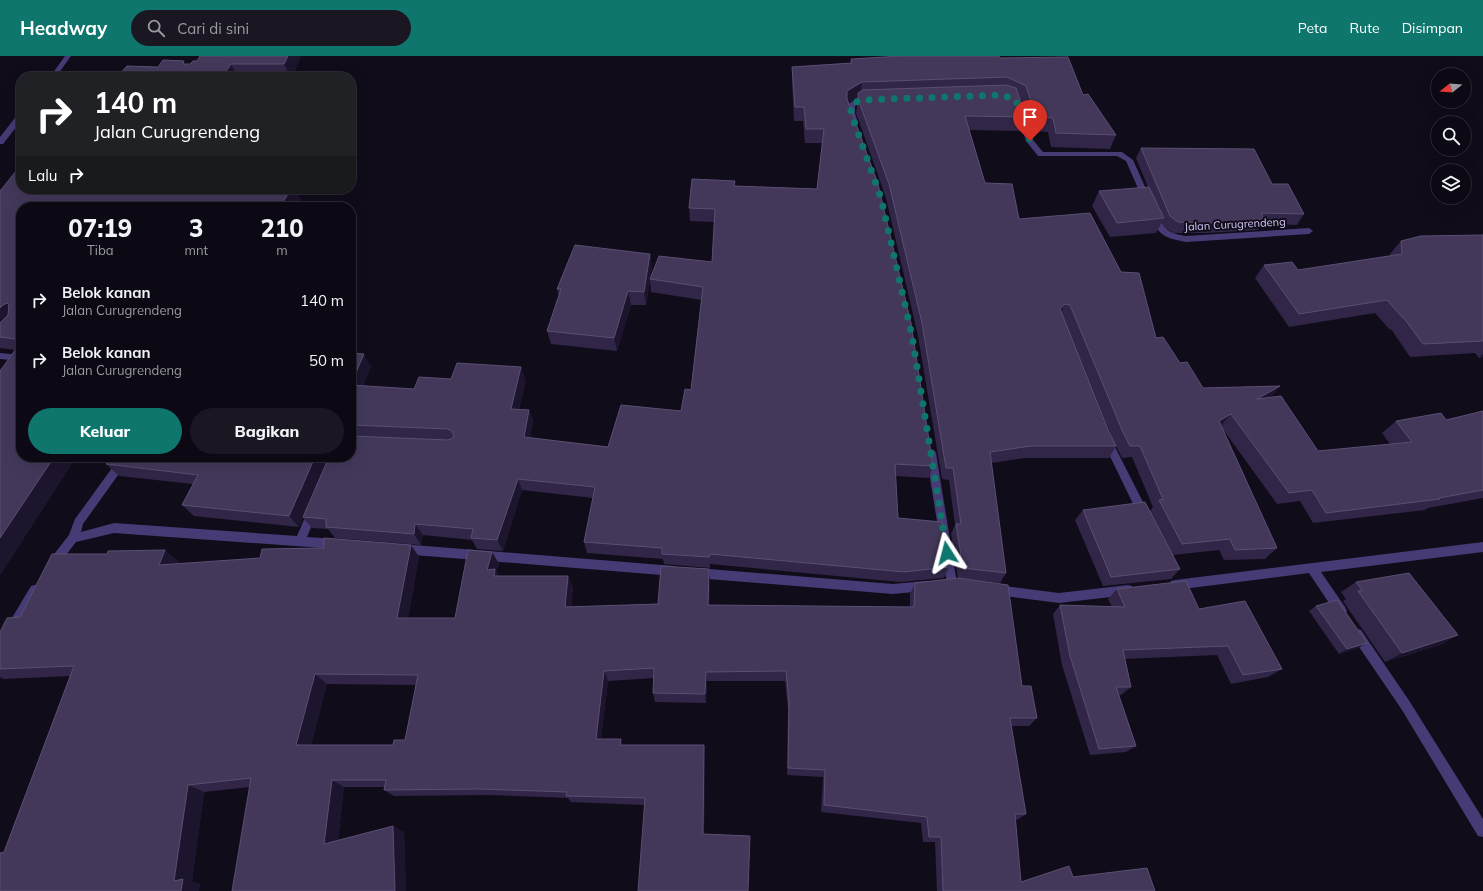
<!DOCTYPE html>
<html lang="id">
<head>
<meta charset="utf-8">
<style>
	body { margin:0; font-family:Mulish,sans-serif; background:#1b1722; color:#f1f3f6; height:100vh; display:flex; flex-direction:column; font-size:15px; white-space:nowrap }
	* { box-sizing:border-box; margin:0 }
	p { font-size:13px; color:#9a9aa0 }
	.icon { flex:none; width:22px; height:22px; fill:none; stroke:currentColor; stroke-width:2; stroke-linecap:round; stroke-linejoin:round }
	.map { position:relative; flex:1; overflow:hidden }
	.side { position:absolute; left:16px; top:146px; width:340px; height:260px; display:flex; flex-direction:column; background:#0d0914; border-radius:16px; box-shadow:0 4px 16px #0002,0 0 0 1px #2d2a34 }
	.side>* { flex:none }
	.top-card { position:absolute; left:16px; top:16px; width:340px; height:122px; border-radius:16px; box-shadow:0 4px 16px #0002,0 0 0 1px #2d2a34; background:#202124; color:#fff; overflow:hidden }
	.needle { width:26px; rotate:253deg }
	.buttons { position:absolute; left:1431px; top:12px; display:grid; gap:8px }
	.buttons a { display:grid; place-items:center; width:40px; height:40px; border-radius:50%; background:#0d0914; box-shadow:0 4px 16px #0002,0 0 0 1px #2d2a34; font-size:20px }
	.pin { position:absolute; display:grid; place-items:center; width:34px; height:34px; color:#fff; margin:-41px -17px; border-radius:50% 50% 50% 0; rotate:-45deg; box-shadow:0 0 4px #0007 }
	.pin .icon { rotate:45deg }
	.me { position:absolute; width:44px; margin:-22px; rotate:351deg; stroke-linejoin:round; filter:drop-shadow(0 0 3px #0008) }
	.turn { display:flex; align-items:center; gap:14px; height:84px; padding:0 12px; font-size:18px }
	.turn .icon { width:52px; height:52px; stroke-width:2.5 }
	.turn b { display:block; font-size:28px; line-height:34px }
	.then { display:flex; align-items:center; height:38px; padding:0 12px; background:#0003; gap:8px; font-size:15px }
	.eta { display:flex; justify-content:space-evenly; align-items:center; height:68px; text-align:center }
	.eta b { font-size:24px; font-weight:800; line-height:28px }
	.cta { display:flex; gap:8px; margin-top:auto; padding:8px 12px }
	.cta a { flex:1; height:46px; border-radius:24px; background:#0f766e; color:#fff; font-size:16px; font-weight:800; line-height:46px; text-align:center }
	.cta a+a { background:#1b1722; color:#f1f3f6 }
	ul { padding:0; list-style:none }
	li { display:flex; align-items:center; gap:12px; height:60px; padding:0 12px }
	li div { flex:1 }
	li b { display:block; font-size:15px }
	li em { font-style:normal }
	header { display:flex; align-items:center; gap:24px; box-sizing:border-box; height:56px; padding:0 20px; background:#0f766e; color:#fff }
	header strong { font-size:19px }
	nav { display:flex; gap:22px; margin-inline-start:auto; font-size:14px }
	.search { width:280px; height:36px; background:#1b1722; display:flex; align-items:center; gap:10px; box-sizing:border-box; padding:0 14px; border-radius:22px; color:#9a9aa0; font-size:15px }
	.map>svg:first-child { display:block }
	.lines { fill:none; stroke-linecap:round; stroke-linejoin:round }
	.minor { fill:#463b75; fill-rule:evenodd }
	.wall { fill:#312647; fill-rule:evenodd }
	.shaded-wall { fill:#1d142d }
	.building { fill:#43385a; stroke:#5a4f73; fill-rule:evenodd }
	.route { stroke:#0f766e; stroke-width:7; stroke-dasharray:0 12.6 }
	.labels { text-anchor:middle; stroke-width:4; stroke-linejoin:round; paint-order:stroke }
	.street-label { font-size:11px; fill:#d6cafa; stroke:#110c1a }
</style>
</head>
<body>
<header>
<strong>Headway</strong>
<div class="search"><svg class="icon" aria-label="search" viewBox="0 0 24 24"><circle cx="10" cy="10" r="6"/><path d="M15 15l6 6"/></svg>Cari di sini</div>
<nav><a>Peta</a><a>Rute</a><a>Disimpan</a></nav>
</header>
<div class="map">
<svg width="1483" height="835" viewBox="0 0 1483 835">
	<rect width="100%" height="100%" fill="#110c1a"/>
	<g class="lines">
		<g class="minor">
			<path d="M65,0h6l-15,21h-6z"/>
			<path d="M869,41l4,2 -2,1 -9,2 -7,4v7l3,10 -1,2h-6l-4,-12v-8l10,-7z"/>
			<path d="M1016,51h6l1,2 10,31 10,12h79l11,8 18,40 -1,2h-6l-18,-41 -9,-5h-79l-12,-15 -11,-32z"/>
			<path d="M18,58h3v7l-18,23h-3v-7z"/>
			<path d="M1154,157l3,1c9,16 10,19 29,22l123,-8 4,3 -4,3 -123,8c-21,-4 -27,-6 -36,-26z"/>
			<path d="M0,297l21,2v6l-21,-2z"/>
			<path d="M1107,380l3,1 38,75 1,3 -1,3 -4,1 -4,-1 -38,-78 2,-3z"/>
			<path d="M931,393l3,1 2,3 21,130 -1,3 -4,2 -4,-2 -1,-3 -21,-130 2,-3z"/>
			<path d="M120,401h11l-48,67 -2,8 33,-9 183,13 12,-28 4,-1 4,1 1,3 -11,26 30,2 4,2 1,3 -1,3 -4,2 -223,-16 -38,9 -20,26 -4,2 -4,-2 -1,-3 1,-3 21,-27 6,-16z"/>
			<path d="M1483,486v10l-162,20 24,35 2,4 -2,4 -4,1 -4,-1 -28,-42 -134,17 -4,-1 -1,-4 1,-4 4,-1z"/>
			<path d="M401,488l273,22 4,2 1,3 -1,3 -4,2 -273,-22 -4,-2 -1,-3 1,-3z"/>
			<path d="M696,512l197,16 32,-3 4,1 1,4 -1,4 -4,1 -32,3 -197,-16 -4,-2 -1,-3 1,-3z"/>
			<path d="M35,529l4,1 1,4 -1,4 -35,58 -4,1v-15l31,-52z"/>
			<path d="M997,529l62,8 69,-8 4,1 1,4 -1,4 -4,1 -69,8 -62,-8 -4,-1 -1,-4 1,-4z"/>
			<path d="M1357,573l4,1 49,72 73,117v18l-5,-1 -76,-126 -49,-72 -2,-4 2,-4z"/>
		</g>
	</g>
	<g class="wall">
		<path d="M200,0h101l-9,21h-175l41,-10 28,-3h4l7,-3z"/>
		<path d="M1000,2l83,37 33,40 -6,14 -59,-2 -3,-15 -16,-1 -11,-31 -2,-1 7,18 -5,14 -52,-1 16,53 34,36 137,119 47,50 77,-2 -9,11 47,54 72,-7 -8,-11 14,-12 50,-1 37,-9v87l-55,10 -3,2 -112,13 -13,-22 -23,3 -55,-76 55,120 -12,11 -41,1 -5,-10 -46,5 7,14 -9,10 -68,7 -28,-66 8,-10 67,1 3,-4 -21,-50 -10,1 -6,-12 -7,12h-84l-34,5 15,110 -6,10 -42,-5 -7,-44 4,-9 -6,-45 -7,-1 -24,-143 -32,-138 -30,-85 2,-15 -9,5 84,363 -4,12 -34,-2 3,42 51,49 -5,11 -44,4 -190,-18v4l-46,-4 -1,-5 -76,-6 -3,-11 9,-44 -71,-8 -19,61 -26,-2 -5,-9 -49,-5 -2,10 -86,-7 -7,-9 -16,-1 -9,-10 -4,9 -105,-11 -12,-11 11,-21 -74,-8 -13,-12 245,-7v-104l20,13 -8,20 51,3 37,-10 75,1 -7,29 10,1 4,12 -3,16 78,9 73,-36 10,-21 10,-90 -50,-8 -1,-12 -4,25h-15l-14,46 -66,-7 -4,-13 12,-34 -2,-8 93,-35 2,14 -2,9 62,-15 2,-40 -24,-1 -1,-13 46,-22 82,3 5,-46h-17l-2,-22h-9l-2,-40v-14l58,-4 1,-4zM1064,262l49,122 -4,-8z"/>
		<path d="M1141,92l131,36 32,30 -7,11 -36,-1 -4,6 -51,3h-33l-9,-6 -2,-5 -6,11 -46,4 -18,-31 7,-15 49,-4 -12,-29z"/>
		<path d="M21,133h274l6,11 -280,7v250h55l-76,118v-204l15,-21 -15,-2v-157z"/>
		<path d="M1483,179v122l-4,1 -4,-5 -65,4 -19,-28 -1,1 -15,-17 -86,14 -34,-49 9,-13 34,5 92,-14v-2l11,-13z"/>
		<path d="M411,489l8,12 -11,61h47l37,-66 7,12 -3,7 3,5h69l5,12 -2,19 87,-3 52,-23 -1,24 201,2v-13l5,-11 107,103 15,32 -8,8h-18l15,88 -9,6h-2l6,62 52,-5 82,14h-218l-2,-49h-12l-2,-19 -100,-11 2,-35 -36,-2 1,-65 -3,-29h-78l-1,22 -51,-1 -2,-9 1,-15 -46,3 -7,58h20l2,6h81l1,8 -1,81 44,57 -103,-86 -74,-3 -3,-4 -80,-3 -94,1 -10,-6v-3h-40l-6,54 66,-9 2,59 -156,-104 -46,5 -12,90 8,2 -1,7h-199l4,-39 66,-176 -67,3 -3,-2v-45l107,-78 58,-4 14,12v2l81,-6zM327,628l89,1 -11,55 -12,5h-82z"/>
		<path d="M1356,526l102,53 -18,10 -55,17 -42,-61 3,-2 -5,-7z"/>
		<path d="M1117,533l82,20 83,60 -14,8 -37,7 -14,-29 -93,4 7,28 -10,8h-2l17,51 -10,6 -36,3 -28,-90 -9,-51 7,-9 52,2 -4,-8z"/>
		<path d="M1316,550l42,42 -19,6 -30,-43z"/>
	</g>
	<g class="shaded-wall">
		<path d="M288,0h13l-9,21h-2l-6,-13z"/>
		<path d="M231,8l7,13h-16z"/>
		<path d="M862,26l-2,14 -2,-3v5l-12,7 1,-14z"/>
		<path d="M98,133h18l-9,18 -12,-13z"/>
		<path d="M291,133h4l6,11 -5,7h-16z"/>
		<path d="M650,198l2,14 -6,37 -2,-13z"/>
		<path d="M628,235l3,14 -14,46 -3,-13z"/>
		<path d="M7,247l14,14 -21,19v-28l3,-3z"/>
		<path d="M1065,248l-6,13 1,-8z"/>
		<path d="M364,298l7,12 -13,32 -7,-12v-2z"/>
		<path d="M1483,298v3l-4,1z"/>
		<path d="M521,311l5,13 -10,42 -5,-13z"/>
		<path d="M1280,330l-10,12 -13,1z"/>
		<path d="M529,354l4,12 -5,27 -4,-12z"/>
		<path d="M1231,358l-10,12 -2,-5z"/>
		<path d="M54,401h22l-76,118v-37z"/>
		<path d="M315,401h14l-30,70 -10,-11z"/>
		<path d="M518,423l4,11 -19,61 -6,-11z"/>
		<path d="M415,468l8,11 -2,10 -7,-11z"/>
		<path d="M411,489l8,12 -13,71 -9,-10z"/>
		<path d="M165,494l14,12 -5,15 -15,-12z"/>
		<path d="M492,496l7,12 -3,7 6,10 -1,6 -14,-17z"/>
		<path d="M709,513l1,12 -1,35 -1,-11z"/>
		<path d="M568,520l5,12 -4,30 -4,-11z"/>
		<path d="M1458,579l-18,10 -55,17 17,-9z"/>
		<path d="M1367,587l-9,5 -19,6 8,-5z"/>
		<path d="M604,615l4,10 -8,65 -4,-7z"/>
		<path d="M706,616l1,9 -1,22 -1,-9z"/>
		<path d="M315,618l12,10 -18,69 -13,-8z"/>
		<path d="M621,683l3,8 -4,-2z"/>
		<path d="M704,689l1,8 -1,87 -1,-6z"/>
		<path d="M332,724l12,7 -7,62 -13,-5z"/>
		<path d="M188,729l16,7 -12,90 8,2 -1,7h-18l-7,-10z"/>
		<path d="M393,770l11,6 2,59h-11z"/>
	</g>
	<g class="building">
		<path d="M200,0h88l-4,8h-53l-9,13h-105l10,-11 31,1 5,-7 21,1 -1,3h7l3,-3h4z"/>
		<path d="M901,0h98l1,2 68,-1 15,38 5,-1 28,41 -60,-2 -3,-15 -17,-1 -10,-31 -19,-9 -145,5 -15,9v8l31,85 33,139 22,143 -38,-2 3,54 44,4 7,45 -45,5 -194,-18 -1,3 -47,-3v-6l-78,-6 11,-55 -77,-8 -21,61 -26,-2 2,-9 -58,-5 -1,10 -88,-7v-8l-23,-2 26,-60h22v-21l97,4 3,-1 3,-3 -2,-5 -4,-2 -97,-4v-40l63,4 5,-12 32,2 6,-16 64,4 -10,42 18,1 -5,27 84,10 13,-42 60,6 4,-22 6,1 12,-103 -53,-8 9,-23 53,6 3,-53 -26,-1 3,-29 43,2 -1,5 83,3 7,-60h-18l-2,-22h-9l-3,-40 60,-4 -1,-4z"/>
		<path d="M1006,29l10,3 10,29 -61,-1 20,67 27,1 7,35 71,-6 31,59 18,1 17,65 7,-1 17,26 7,-1 16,26 77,-2 -23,13 24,-3 37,55 94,-9 -16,-21 45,-8 5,7 37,-9v79l-44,8 1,1 -114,14 -14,-23 -23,3 -58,-79 -12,7 58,127 -42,2 -5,-11 -48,5 -23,-44 4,-1 -23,-53h-10l-8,-16 -52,-125 -5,-1 -5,5 49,123 7,14h-85l-41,6 16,121 -43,-5 -7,-44h5l-8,-56h-7l-24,-145 -33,-139 -31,-85v-6l5,-3z"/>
		<path d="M1141,92l113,1 18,35h16l16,30 -43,-1 3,6 -51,4 -35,-1 -8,-6z"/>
		<path d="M21,109v24h77l-3,5h10l3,-5h183l-11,18h-259v133l-21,-3v-14l8,-8 1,-10 -2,-2 -4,2 -3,3v-117z"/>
		<path d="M1149,131l15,31 -47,5 -18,-32z"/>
		<path d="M1483,179v106l-60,3 -20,-27h-1l-15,-17 -88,14 -35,-49 28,-3 6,8 104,-16 -1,-13 20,-5z"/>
		<path d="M575,189l75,9 -6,38 -16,-1 -14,47 -67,-7 14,-42h-4z"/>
		<path d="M21,286v115h33l-54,81v-167z"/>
		<path d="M351,297l13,1 -13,30z"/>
		<path d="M111,401h204l-26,59 -107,-11 16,-30 -92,-11z"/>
		<path d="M1145,446l35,67 -69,8 -28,-67z"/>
		<path d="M324,482l87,7 -14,73h58l13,-68 24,2 -5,18 8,-1 -1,7h74l-3,31 93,-3 3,-38 48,3 -1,36 206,2 1,-24 43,-5 50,7 14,101h9l6,32h-27l16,96h-11l6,68 48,-16 4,11 74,-9 8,23h-212l-2,-54h-12l-2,-20 -103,-12 1,-35 -37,-2 1,-66 -3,-31 -80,1 -1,22 -52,-1 1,-25 -50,3 -8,68h25l-1,6h84l-1,89 47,2 -2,55h-110l7,-93 -79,-2 1,-4 -87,-3 -96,1 2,-10h-54l-8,64 69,-18 2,65h-163l19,-113 -63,7 -14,96 9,-2 -2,12h-181v-38l4,-1 70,-186 -74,3v-37l7,-14 13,-1 32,-63h55l1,-3 57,-1 -6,15 101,-7 2,-9 62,-1zM315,618l103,1 -13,65h-11l-1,5h-97z"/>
		<path d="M1409,517l49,62 -56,18 -44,-62 4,-1 -6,-8z"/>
		<path d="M1186,525l13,28 46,-8 37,68 -39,6 -15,-29 -105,4 8,37h-15l20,59 -37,3 -29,-93 -10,-51 65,2 -8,-18z"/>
		<path d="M1337,544l30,43 -20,6 -31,-43z"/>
	</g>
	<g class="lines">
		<path class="route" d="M947,497l-35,-217 -31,-138 -30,-85v-8l9,-5 143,-5 13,5 14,41"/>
	</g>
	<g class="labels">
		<g class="street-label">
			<text transform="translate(1235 168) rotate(-3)" y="4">Jalan Curugrendeng</text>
		</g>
	</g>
</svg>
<div class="buttons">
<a><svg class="needle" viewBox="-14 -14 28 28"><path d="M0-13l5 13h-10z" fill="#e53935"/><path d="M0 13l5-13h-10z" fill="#9a9aa0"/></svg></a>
<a><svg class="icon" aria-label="search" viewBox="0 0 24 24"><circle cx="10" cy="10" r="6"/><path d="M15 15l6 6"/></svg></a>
<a><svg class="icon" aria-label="layers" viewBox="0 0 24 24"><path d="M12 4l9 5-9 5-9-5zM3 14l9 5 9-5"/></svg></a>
</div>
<div class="pin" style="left:1030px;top:85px;background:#d93025"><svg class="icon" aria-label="arrive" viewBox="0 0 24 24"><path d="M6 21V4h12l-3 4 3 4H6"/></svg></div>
<svg class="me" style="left:947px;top:497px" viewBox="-20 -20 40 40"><path d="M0-17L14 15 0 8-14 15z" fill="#0f766e" stroke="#fff" stroke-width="4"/></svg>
<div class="top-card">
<div class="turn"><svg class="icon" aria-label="right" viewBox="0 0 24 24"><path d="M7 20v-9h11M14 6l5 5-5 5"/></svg><div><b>140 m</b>Jalan Curugrendeng</div></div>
<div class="then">Lalu<svg class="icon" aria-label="right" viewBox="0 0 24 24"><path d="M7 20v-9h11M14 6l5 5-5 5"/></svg></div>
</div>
<section class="side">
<div class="eta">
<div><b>07:19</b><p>Tiba</p></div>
<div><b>3</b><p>mnt</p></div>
<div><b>210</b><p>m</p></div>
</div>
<ul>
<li><svg class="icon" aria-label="right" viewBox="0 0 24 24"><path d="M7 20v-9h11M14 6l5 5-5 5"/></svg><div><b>Belok kanan</b><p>Jalan Curugrendeng</p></div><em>140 m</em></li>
<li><svg class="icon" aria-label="right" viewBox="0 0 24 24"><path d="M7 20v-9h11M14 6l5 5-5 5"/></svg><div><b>Belok kanan</b><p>Jalan Curugrendeng</p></div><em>50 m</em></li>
</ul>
<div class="cta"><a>Keluar</a><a>Bagikan</a></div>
</section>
</div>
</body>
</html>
